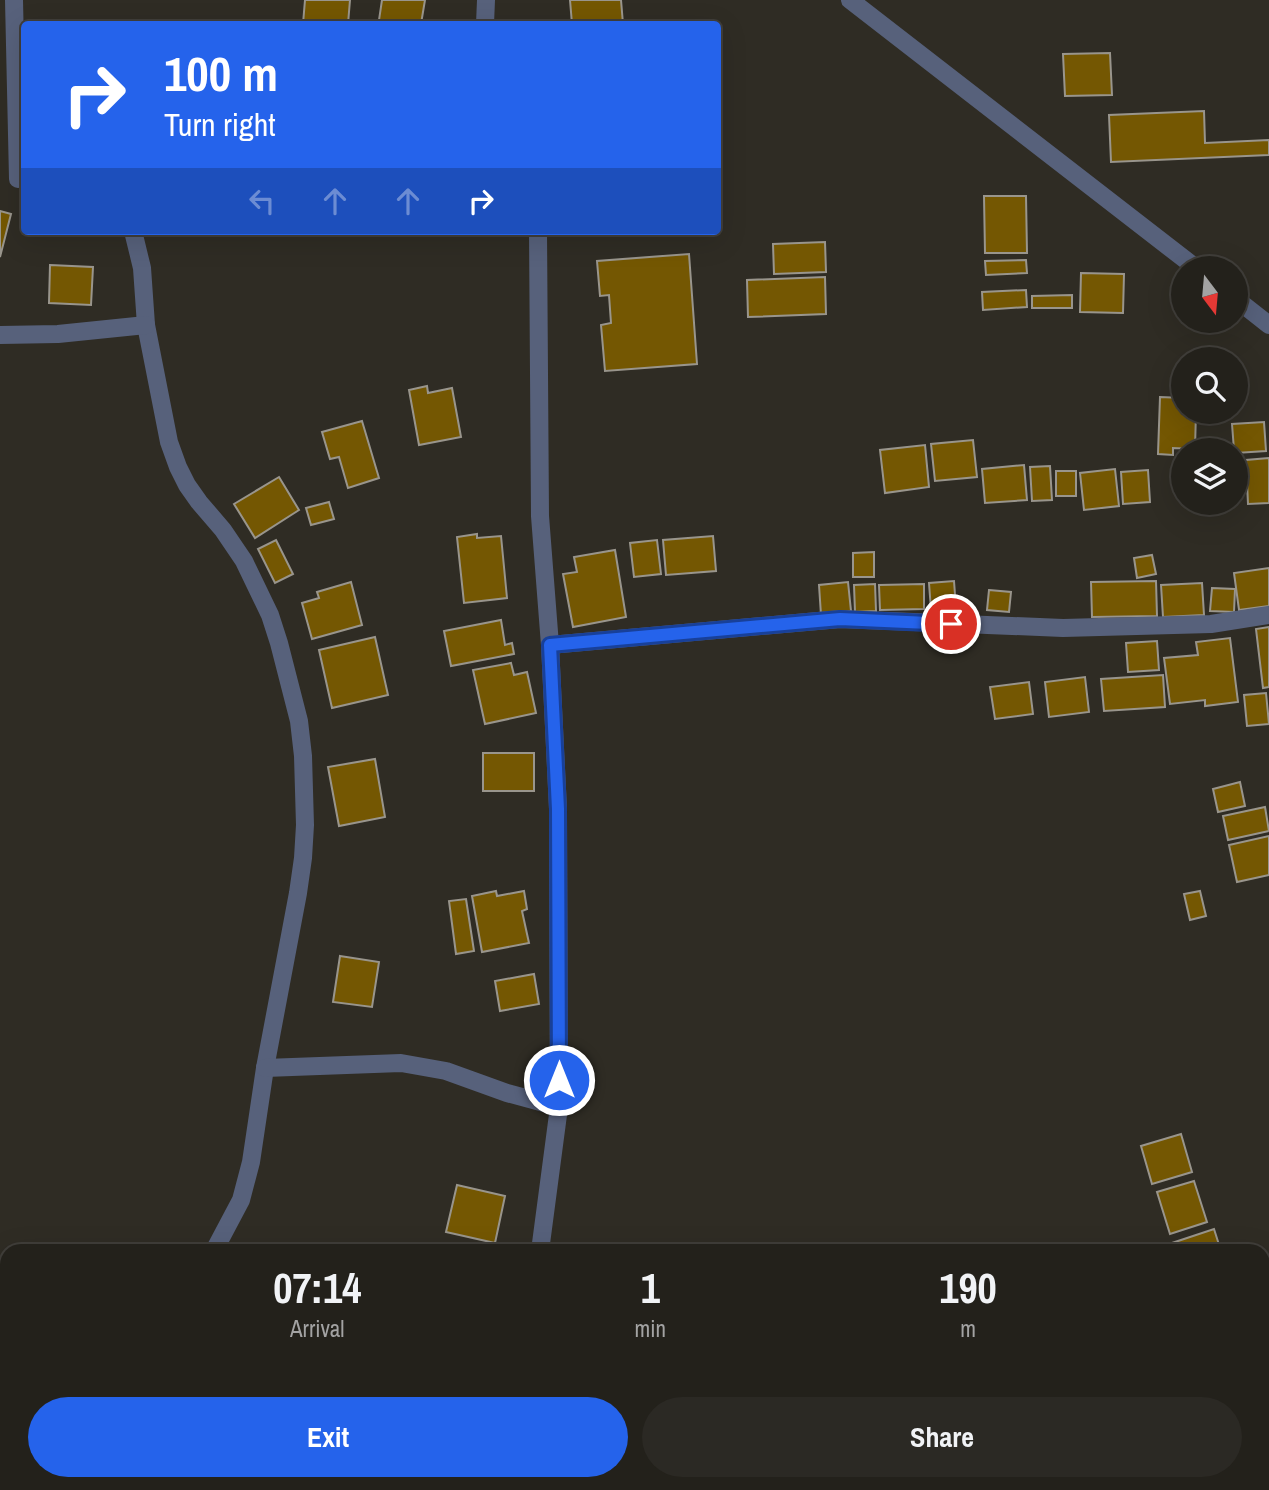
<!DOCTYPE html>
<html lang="en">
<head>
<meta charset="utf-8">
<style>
	body { margin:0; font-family:"Archivo Narrow",sans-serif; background:#2b2924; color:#f1f3f6; height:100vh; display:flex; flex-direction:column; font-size:26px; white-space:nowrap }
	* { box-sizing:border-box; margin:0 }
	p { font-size:23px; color:#a3a3a3 }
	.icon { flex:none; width:38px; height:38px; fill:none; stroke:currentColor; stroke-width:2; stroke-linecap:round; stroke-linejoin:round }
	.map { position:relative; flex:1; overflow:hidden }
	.drawer { position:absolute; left:0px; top:1244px; width:1270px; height:247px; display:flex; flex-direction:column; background:#23211b; border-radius:21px 21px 0 0; box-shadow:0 7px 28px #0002,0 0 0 2px #403e3a }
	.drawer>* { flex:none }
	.hud { position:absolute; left:21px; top:21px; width:700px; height:214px; border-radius:7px; box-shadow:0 7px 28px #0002,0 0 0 2px #403e3a; background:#2563eb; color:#fff; overflow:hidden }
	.needle { width:46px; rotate:164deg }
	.controls { position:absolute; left:1171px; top:256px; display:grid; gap:14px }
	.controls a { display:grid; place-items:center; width:77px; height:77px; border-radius:50%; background:#23211b; box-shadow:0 7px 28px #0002,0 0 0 2px #403e3a; font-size:35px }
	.pin { position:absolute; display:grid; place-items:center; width:60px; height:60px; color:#fff; margin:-30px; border:4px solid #fff; border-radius:50%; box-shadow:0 2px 7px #0007 }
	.me { position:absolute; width:77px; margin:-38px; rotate:0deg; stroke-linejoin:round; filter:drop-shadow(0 0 5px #0008) }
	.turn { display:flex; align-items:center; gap:24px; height:147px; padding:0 28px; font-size:32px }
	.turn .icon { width:91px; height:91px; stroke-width:2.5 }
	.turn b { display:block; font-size:49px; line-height:60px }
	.lanes { display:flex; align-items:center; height:66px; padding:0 28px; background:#0003; justify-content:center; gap:35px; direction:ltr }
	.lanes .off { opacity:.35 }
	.eta { display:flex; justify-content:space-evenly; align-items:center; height:119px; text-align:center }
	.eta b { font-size:42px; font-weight:700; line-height:49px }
	.button { display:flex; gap:14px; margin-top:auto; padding:14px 28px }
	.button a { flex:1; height:80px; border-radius:42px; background:#2563eb; color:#fff; font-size:28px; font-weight:700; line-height:80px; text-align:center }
	.button a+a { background:#2b2924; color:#f1f3f6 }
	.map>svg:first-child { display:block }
	.building { fill:#745702; stroke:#99958c; stroke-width:2 }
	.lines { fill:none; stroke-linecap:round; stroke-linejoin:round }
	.minor { stroke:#57617b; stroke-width:18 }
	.route-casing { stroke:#184099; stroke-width:18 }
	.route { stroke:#2563eb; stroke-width:12 }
</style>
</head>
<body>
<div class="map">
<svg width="1269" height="1490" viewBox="0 0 1269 1490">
	<rect width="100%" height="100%" fill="#2f2c24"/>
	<g class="building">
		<path d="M305,0h45l-2,24h-45z"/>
		<path d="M382,0h43l-4,24 -42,-4z"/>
		<path d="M570,0h51l2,24h-51z"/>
		<path d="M1110,53l2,42 -47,1 -2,-42z"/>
		<path d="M1204,111l1,32 64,-3v15l-158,7 -2,-47z"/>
		<path d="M984,196h42l1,57h-42z"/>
		<path d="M0,211l11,3 -11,43z"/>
		<path d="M825,242l1,30 -52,2 -1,-30z"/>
		<path d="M689,254l8,110 -92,7 -4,-46 10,-2 -2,-28 -9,1 -3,-35z"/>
		<path d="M1026,260l1,13 -41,2 -1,-14z"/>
		<path d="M50,265l43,2 -2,38 -42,-2z"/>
		<path d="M1081,273l43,1 -1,39 -43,-1z"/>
		<path d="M825,277l1,37 -78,3 -1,-37z"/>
		<path d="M1026,290l1,17 -44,3 -1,-18z"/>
		<path d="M1072,295v13h-40v-12z"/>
		<path d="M427,386l1,7 24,-5 9,49 -42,8 -10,-55z"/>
		<path d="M1160,397l23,1v13h13l-1,38 -22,-1v7l-15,-1z"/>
		<path d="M362,421l17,57 -31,10 -9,-31 -9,2 -8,-27z"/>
		<path d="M1264,422l2,29 -30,2v-3h-2l-2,-26z"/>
		<path d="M973,440l4,37 -42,4 -4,-37z"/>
		<path d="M925,445l4,42 -44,6 -5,-43z"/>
		<path d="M1269,458v45l-21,1 -2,-44z"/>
		<path d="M1024,465l3,35 -42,3 -3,-34z"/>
		<path d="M1050,466l2,34 -20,1 -2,-34z"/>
		<path d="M1115,469l4,37 -35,4 -4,-37z"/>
		<path d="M1148,470l2,32 -27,2 -2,-32z"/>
		<rect x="1056" y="471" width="20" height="25"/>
		<path d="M279,477l20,33 -44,28 -21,-34z"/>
		<path d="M329,502l5,17 -23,6 -5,-17z"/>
		<path d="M1195,502h26v9l-26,2z"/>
		<path d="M477,534v4l24,-2 6,62 -43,5 -7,-66z"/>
		<path d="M713,536l3,35 -50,4 -3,-35z"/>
		<path d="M276,540l17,34 -18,9 -17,-34z"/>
		<path d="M657,540l4,34 -27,3 -4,-34z"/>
		<path d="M615,550l11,67 -53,10 -10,-53 14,-2 -3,-15z"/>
		<path d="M874,552v25h-21v-24z"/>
		<path d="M1152,555l4,19 -19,4 -3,-20z"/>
		<path d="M1269,568v38l-30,4 -5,-37z"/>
		<path d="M954,581l2,27 -25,2 -2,-27z"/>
		<path d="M1156,581l1,35 -65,1 -1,-35z"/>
		<path d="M351,582l11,43 -50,14 -10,-36 17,-5 -2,-6z"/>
		<path d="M848,582l3,29 -30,4 -2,-30z"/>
		<path d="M1202,583l2,32 -41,2 -2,-32z"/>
		<path d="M875,584l1,27 -21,1 -1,-27z"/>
		<path d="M924,584v25l-44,1 -1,-25z"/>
		<path d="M1212,588l23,1 -1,23 -24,-1z"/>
		<path d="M989,590l22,2 -2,20 -22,-2z"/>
		<path d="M501,620l4,25 7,-2 2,11 -63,12 -7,-35z"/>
		<path d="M1269,627v60l-6,1 -7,-59z"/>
		<path d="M375,637l13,58 -56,13 -13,-58z"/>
		<path d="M1230,638l8,64 -33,4v-6l-35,4 -6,-46 34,-3 -2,-13z"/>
		<path d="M1157,641l2,29 -31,2 -2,-29z"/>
		<path d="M511,663l3,12 13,-3 9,41 -51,11 -12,-54z"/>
		<path d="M1163,675l2,32 -61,4 -3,-32z"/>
		<path d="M1085,677l4,35 -40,5 -4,-35z"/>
		<path d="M1029,682l4,32 -38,5 -5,-32z"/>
		<path d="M1266,693l3,31 -22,2 -3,-31z"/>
		<rect x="483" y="753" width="51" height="38"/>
		<path d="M375,759l10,58 -46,9 -11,-59z"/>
		<path d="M1240,782l5,24 -27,6 -5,-23z"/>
		<path d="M1265,807l4,24 -41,9 -5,-24z"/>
		<path d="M1269,836v39l-32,7 -8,-37z"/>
		<path d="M496,891l1,5 27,-5 3,18 -5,2 7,32 -47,9 -10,-56z"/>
		<path d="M1200,891l6,25 -16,4 -6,-26z"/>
		<path d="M466,899l8,52 -18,3 -7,-53z"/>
		<path d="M340,956l39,6 -7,45 -39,-5z"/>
		<path d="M534,974l5,30 -39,7 -5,-30z"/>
		<path d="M1181,1134l11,38 -40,12 -11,-38z"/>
		<path d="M1194,1181l13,41 -37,12 -13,-42z"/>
		<path d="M457,1185l48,11 -10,47 -49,-11z"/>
		<path d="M1214,1229l7,22h-47l-2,-8z"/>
		<path d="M7,1401v24l-7,-7v-11z"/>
		<path d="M0,1426l7,8v35l-7,6z"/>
		<path d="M197,1484h16l5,6h-28z"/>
	</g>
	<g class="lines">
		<g class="minor">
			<path d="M14,0l4,179"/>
			<path d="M850,0l346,268"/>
			<path d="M485,24l1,-24"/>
			<path d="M133,231l9,37 4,57 23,117 9,25 9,18 12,17 24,28 21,31 26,54 9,28 20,78 4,35 2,69 -2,33 -5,35 -33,175 -14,94 -10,38 -27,51"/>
			<path d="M538,231l2,285 10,129 8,164 1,298 -19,144"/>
			<path d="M1236,299l33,26"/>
			<path d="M0,335l58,-1 88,-9"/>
			<path d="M550,645l290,-26 223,9 148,-4 58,-9"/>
			<path d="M265,1068l136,-5 45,8 61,22 52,14"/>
			<path d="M1264,1293l5,-2"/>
			<path d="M56,1490l7,-6"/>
			<path d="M481,1490l4,-6"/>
			<path d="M775,1490l11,-6"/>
		</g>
	</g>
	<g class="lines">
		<g class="route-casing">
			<path id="route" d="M559,1080l-1,-271 -8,-164 290,-26 111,5"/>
		</g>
		<use href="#route" class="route"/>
	</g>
</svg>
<div class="controls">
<a><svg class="needle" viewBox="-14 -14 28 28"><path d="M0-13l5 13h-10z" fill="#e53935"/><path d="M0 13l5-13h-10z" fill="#a3a3a3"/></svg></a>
<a><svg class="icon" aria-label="search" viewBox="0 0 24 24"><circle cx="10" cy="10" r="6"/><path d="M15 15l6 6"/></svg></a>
<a><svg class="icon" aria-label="layers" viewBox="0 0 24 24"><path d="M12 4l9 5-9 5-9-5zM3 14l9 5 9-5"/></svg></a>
</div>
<div class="pin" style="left:951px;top:624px;background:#d93025"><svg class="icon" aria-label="arrive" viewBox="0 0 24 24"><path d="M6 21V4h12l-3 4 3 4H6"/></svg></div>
<svg class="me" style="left:559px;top:1080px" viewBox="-20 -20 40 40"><circle r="17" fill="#2563eb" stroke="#fff" stroke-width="3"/><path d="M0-11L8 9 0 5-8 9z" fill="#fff"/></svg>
<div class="hud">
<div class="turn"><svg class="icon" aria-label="right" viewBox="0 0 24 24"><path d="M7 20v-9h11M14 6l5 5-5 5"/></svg><div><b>100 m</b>Turn right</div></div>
<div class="lanes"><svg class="icon off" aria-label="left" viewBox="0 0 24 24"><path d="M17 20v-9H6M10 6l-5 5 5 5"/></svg><svg class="icon off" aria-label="ahead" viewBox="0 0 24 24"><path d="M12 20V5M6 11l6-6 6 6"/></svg><svg class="icon off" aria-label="ahead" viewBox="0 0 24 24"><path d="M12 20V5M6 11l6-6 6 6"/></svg><svg class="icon" aria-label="right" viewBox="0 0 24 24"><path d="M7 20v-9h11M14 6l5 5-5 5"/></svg></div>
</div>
<section class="drawer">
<div class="eta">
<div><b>07:14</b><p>Arrival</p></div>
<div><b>1</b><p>min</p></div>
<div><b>190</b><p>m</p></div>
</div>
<div class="button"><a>Exit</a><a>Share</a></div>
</section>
</div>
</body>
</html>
